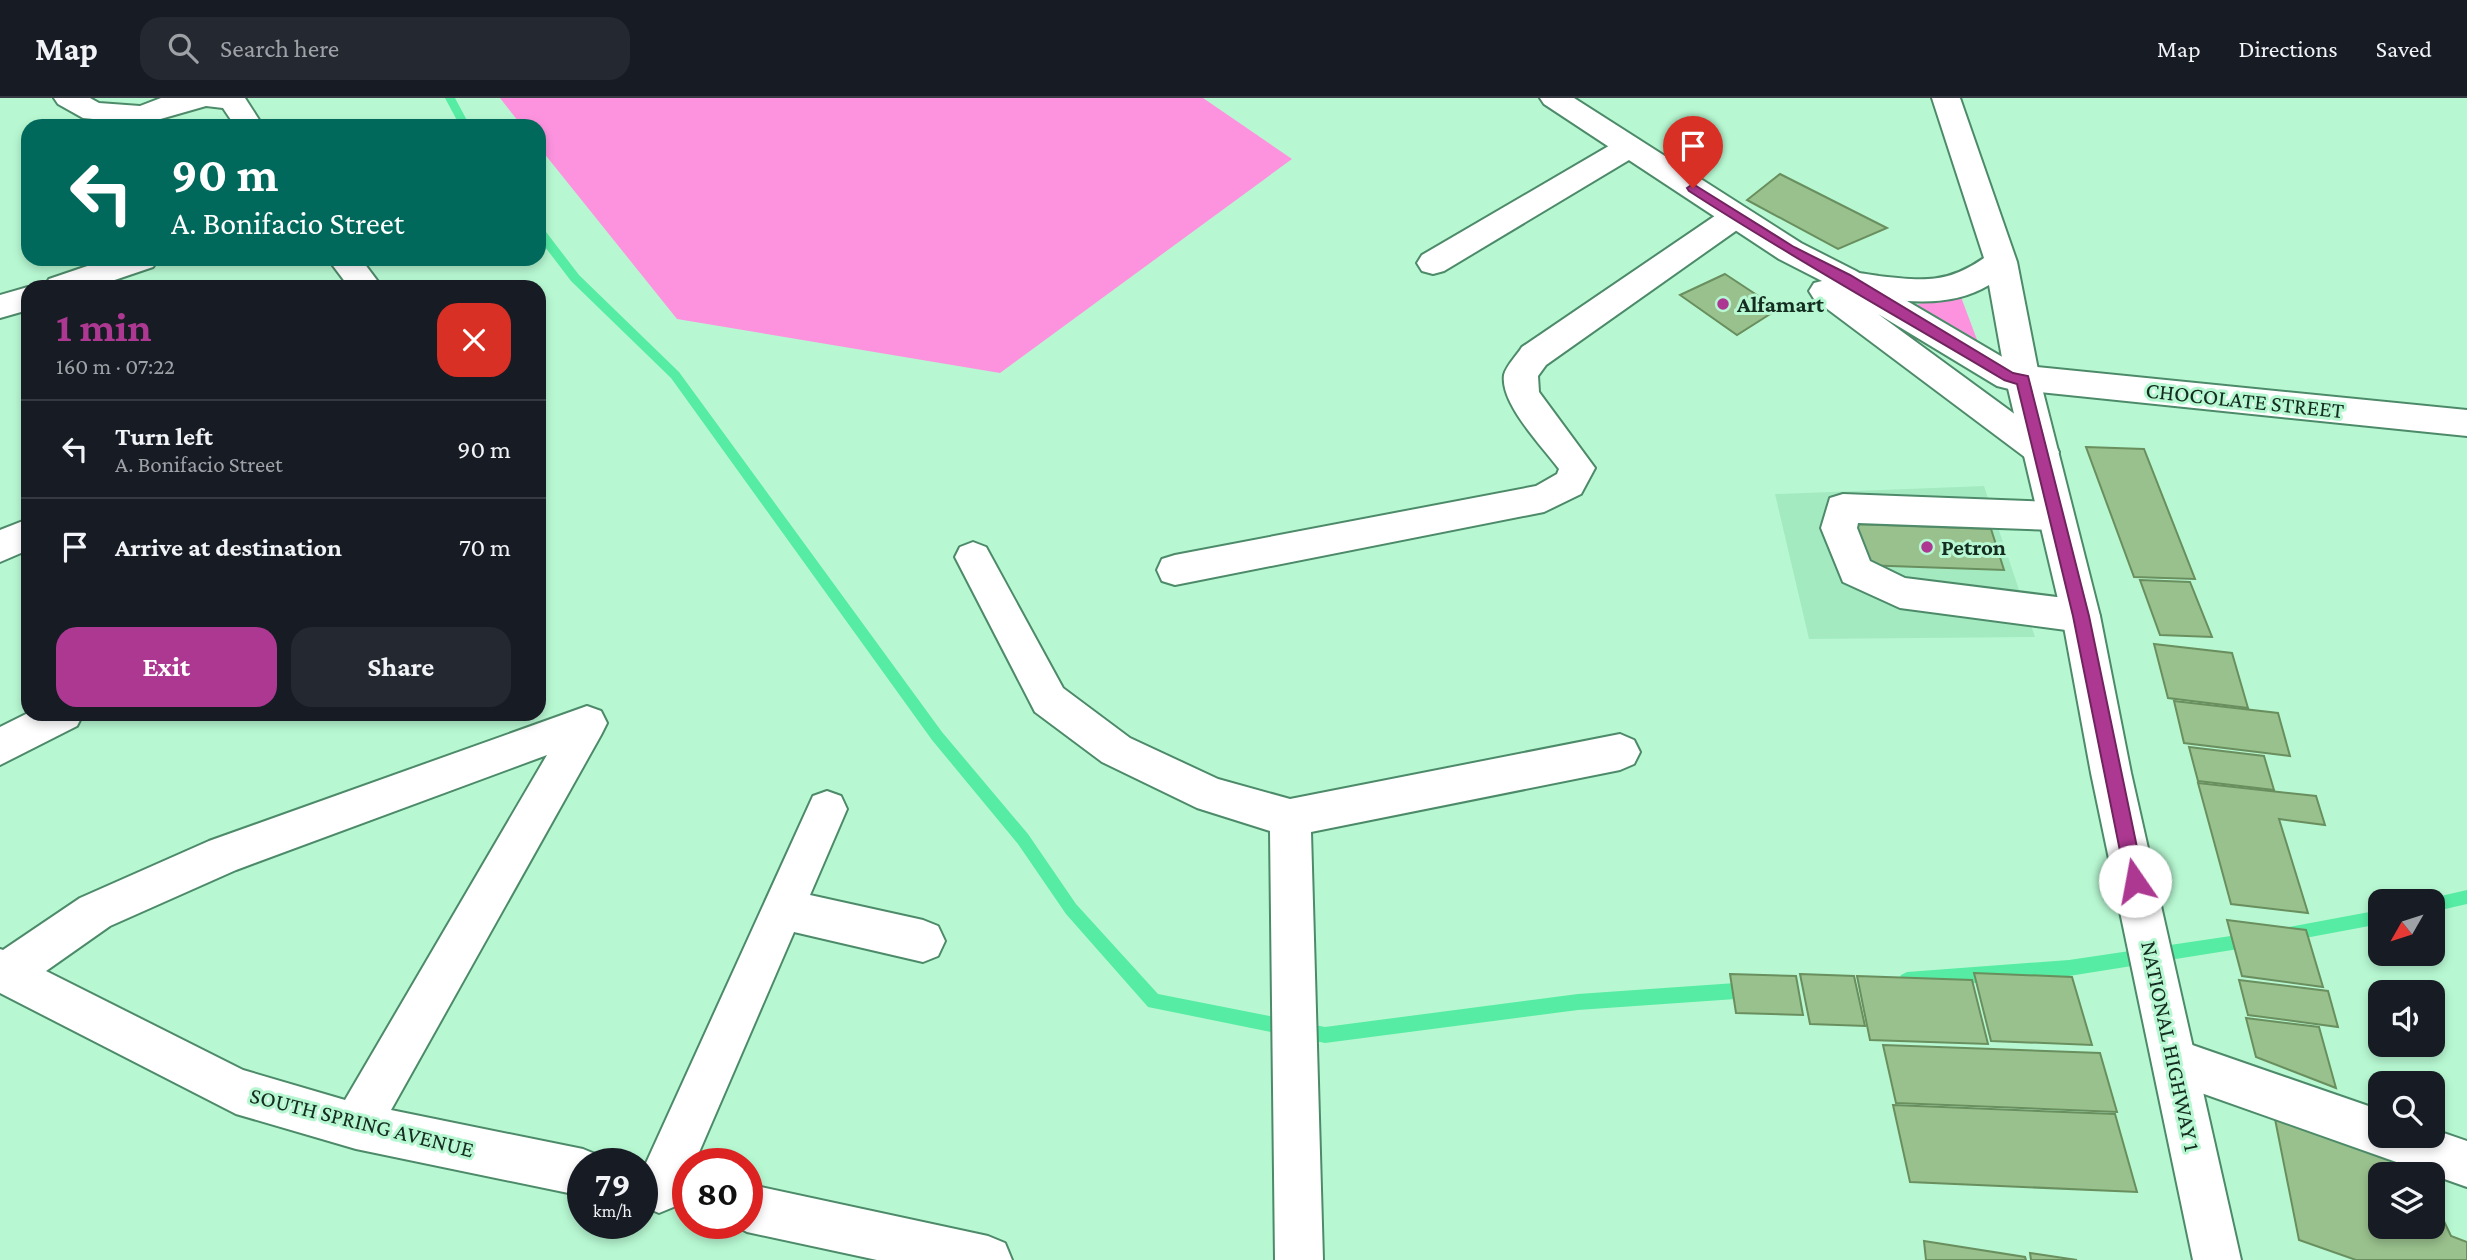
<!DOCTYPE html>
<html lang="en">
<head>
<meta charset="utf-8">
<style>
	body { margin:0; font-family:"Crimson Pro",serif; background:#242831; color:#f1f3f6; height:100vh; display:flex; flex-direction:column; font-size:26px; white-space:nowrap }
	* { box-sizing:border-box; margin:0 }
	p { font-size:23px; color:#9ea1a6 }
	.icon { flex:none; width:38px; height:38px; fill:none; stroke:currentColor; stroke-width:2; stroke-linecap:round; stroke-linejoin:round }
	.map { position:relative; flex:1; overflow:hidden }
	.drawer { position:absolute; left:21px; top:182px; width:525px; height:441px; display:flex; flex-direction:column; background:#171b24; border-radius:21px; box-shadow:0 4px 10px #0003 }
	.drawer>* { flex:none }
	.guide { position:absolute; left:21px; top:21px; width:525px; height:147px; border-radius:21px; box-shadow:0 4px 10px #0003; background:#00695c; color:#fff; overflow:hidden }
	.needle { width:46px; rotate:231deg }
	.tools { position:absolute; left:2368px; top:791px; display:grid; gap:14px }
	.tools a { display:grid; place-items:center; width:77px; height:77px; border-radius:14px; background:#171b24; box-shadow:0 4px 10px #0003; font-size:35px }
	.speed { position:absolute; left:567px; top:1050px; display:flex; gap:14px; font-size:35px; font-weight:700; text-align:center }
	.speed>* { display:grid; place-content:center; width:91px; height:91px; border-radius:50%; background:#171b24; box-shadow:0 4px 10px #0003; line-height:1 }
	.speed small { font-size:18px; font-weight:400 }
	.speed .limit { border:10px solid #d22; background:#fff; color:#111 }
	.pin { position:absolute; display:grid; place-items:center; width:60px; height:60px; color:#fff; margin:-72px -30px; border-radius:50% 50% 50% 0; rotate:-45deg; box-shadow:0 0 7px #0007 }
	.pin .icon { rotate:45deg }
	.me { position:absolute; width:77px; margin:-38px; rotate:348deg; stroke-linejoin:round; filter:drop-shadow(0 0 5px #0008) }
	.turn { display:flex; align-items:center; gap:24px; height:147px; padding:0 35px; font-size:32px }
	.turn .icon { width:91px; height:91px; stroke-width:2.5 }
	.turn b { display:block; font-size:49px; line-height:60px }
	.round { display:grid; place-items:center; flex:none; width:74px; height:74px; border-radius:21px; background:#242831 }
	.head { display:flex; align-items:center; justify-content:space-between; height:119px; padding:0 35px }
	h1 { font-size:42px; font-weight:700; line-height:52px; color:#ac3891 }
	.primary-button { display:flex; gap:14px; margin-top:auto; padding:14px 35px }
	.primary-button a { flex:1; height:80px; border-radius:21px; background:#ac3891; color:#fff; font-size:28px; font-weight:700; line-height:80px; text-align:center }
	.primary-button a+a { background:#242831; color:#f1f3f6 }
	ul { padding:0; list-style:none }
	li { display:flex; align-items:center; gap:21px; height:98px; padding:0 35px; border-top:2px solid #363941 }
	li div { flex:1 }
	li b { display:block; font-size:26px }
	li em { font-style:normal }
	header { display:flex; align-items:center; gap:42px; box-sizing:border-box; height:98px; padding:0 35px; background:#171b24; border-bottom:2px solid #363941 }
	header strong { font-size:33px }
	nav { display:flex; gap:38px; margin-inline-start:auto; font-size:24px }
	.search { width:490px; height:63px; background:#242831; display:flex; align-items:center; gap:18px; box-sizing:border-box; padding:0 24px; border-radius:21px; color:#9ea1a6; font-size:26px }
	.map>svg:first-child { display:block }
	.built { fill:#a3eac1 }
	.green { fill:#fd93df }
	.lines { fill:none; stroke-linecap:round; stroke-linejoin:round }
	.stream { fill:#56eca3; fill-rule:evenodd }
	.building { fill:#99c18d; stroke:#698f5e; stroke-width:2 }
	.minor-casing { stroke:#4d8a69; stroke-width:4 }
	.major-casing { stroke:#4d8a69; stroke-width:4 }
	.highway-casing { stroke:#4d8a69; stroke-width:4 }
	.minor { fill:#fff; fill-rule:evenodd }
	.major { fill:#fff; fill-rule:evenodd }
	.highway { fill:#fff; fill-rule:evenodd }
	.route { fill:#ac3891; stroke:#70245e; stroke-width:2 }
	.poi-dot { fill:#ac3891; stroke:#b7f8d2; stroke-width:2.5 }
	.labels { text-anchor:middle; stroke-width:6; stroke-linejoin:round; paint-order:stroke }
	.poi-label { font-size:23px; font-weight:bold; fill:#142d20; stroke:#b7f8d2; text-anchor:start }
	.street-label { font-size:23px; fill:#142d20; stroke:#b7f8d2 }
</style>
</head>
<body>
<header>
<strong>Map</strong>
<div class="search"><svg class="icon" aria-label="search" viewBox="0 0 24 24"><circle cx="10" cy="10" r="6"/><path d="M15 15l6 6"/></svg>Search here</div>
<nav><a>Map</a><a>Directions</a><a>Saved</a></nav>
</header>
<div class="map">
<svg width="2467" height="1162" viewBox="0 0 2467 1162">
	<rect width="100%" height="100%" fill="#b7f8d2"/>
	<path class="built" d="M1984,388l51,151 -226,2 -34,-145z"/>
	<g class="green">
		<path d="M500,0h703l89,61 -292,214 -323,-54 -138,-172v-21h-17z"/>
		<path d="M1958,191l24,64 -73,-45z"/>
	</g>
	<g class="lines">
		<g class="stream">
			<path d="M445,0h10l15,28h-10z"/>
			<path d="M539,129l4,1 36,47 100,97 263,360 86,102 48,70 82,90 167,33 253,-33 172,-12 6,2 2,6 -2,6 -6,2 -172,12 -253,33 -177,-36 -82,-93 -48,-70 -86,-104 -261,-362 -100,-97 -32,-42z"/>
			<path d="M2467,792v14l-35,8v-11h-6l6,-3z"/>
			<path d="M2380,812v14l-91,17 -6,-2 -2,-5 2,-5 6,-2z"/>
			<path d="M2251,835l6,2 2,5 -2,5 -6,2 -182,29 -162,12 -6,-3 -2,-5 2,-5 6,-3 162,-12z"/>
		</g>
	</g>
	<g class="building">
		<path d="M1780,76l107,54 -49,21 -91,-49z"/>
		<path d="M1725,176l53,35 -41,26 -57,-40z"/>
		<path d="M2086,349l58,2 51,130 -61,-2z"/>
		<path d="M1852,426l139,5 13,41 -142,-5z"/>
		<path d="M2140,482l50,2 22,55 -52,-2z"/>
		<path d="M2154,546l78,9 16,55 -80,-10z"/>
		<path d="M2174,603l104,12 12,43 -106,-13z"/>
		<path d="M2189,649l75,9 10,34 -76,-9z"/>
		<path d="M2198,685l118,13 9,29 -46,-6 29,94 -77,-9z"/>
		<path d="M2227,822l79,10 17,57 -81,-11z"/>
		<path d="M1974,875l98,4 20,68 -101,-4z"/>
		<path d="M1730,876l66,2 7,39 -67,-2z"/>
		<path d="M1800,876l54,2 11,50 -55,-2z"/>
		<path d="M1857,878l115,4 16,64 -118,-4z"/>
		<path d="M2239,882l89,11 10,36 -90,-12z"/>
		<path d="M2246,920l73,9 17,61 -80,-31z"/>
		<path d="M1883,947l217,8 17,59 -221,-9z"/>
		<path d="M1893,1007l222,9 22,78 -227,-10z"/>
		<path d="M2275,1021l145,50 3,5h-43v53h52v-31l19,40 16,6v18h-111l-57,-20z"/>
		<path d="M1924,1143l101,16 1,3h-100z"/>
		<path d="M2030,1155l47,7h-46z"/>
	</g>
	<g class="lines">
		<g class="minor-casing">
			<g id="minor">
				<path d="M54,0h36l9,5 41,3 21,-8h84l18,28h-28l-12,-18 -17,-2 -63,18 -60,-6 -25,-14z"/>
				<path d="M1629,39l10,3 5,7 -5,7 -195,117 -11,3 -11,-3 -5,-8 5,-8 197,-115z"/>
				<path d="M1736,108l11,3 4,7 -4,7 -201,142 -8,11 1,16 56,76 -14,26 -37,18 -369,73 -13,-4 -5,-11 5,-11 13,-4 361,-69 21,-12 2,-5c-16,-22 -59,-65 -55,-94 2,-9 13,-20 18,-28l203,-138z"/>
				<path d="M108,161h50l-5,8 -59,20h-50l5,-8z"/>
				<path d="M328,161h33l21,28h-33z"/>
				<path d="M28,189v23l-28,8v-23z"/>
				<path d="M1843,396l212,8 13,4 5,10 -5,10 -13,4 -197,-7 -1,5 13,33 35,17 176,22 13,5 6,11 -6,11 -13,5 -181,-24 -57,-26 -22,-54 9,-30z"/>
				<path d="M28,421v31l-28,12v-32z"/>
				<path d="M973,444l13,5 77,141 67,50 88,41 72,20 330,-65 14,6 6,12 -6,12 -14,6 -309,62 12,428h-48l-5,-429 -73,-23 -95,-46 -67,-50 -80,-155 5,-10z"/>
				<path d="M587,608l14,5 6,12 -6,12 -210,375 192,39 17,7 3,8h-20v32l-227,-47 -120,-35 -236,-121v-44l3,1 77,-52 129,-57zM547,657l-202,345 -102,-30 -197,-99 64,-45 126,-56z"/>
				<path d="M28,615l55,1 -6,12 -77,39v-38z"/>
				<path d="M827,693l14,5 6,13 -37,86 113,25 15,6 7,15 -7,15 -15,6 -129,-30 -100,232h-6v14l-12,28 -17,7 -17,-7v-34l171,-376z"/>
				<path d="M747,1086l241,52 17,7 7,17h-135l-130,-28 -17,-9h17z"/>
			</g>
		</g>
		<g class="major-casing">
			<g id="major">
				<path d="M1540,0h34l227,145 55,28 160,94 451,45v26l-458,-47 -12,-3 -119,-72 176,129 5,9 -5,9 -12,4 -12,-4 -216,-162 -5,-8 5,-8 8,-2 -43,-22 -235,-155z"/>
				<path d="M2175,941l205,71v26h52v-7l35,12v46l-308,-109 -7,-16 7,-16z"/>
			</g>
		</g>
		<g class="highway-casing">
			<path id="highway" d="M1932,0h28l57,164 23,118 60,236 31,157 110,487h-48l-102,-487 -29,-157 -56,-236 -17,-95c-41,25 -92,16 -137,9l-11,-3 -5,-8 5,-8c13,-4 24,-1 38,1 44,5 68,8 105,-18z"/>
		</g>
		<use href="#minor" class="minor"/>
		<use href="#major" class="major"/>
		<use href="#highway" class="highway"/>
	</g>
	<path class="route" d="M1693,86l101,63 56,28 163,98 15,3 61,240 55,265 -3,6 -6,2 -6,-2 -3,-6 -53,-265 -56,-232 -13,-4c-105,-63 -212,-122 -315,-189l-2,-3z"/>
	<g class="poi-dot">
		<circle cx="1723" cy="206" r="7"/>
		<circle cx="1927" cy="449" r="7"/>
	</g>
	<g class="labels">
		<g class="poi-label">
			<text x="1737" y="214">Alfamart</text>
			<text x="1941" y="457">Petron</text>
		</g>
		<g class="street-label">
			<text transform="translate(2245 302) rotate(6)" y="8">CHOCOLATE STREET</text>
			<text transform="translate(2171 948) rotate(78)" y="8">NATIONAL HIGHWAY 1</text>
			<text transform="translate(362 1024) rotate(14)" y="8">SOUTH SPRING AVENUE</text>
		</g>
	</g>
</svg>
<div class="tools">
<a><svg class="needle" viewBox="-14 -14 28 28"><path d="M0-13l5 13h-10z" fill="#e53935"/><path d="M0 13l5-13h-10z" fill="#9ea1a6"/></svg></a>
<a><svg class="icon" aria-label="sound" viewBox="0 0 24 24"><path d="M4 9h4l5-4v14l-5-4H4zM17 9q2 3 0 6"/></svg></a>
<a><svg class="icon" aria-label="search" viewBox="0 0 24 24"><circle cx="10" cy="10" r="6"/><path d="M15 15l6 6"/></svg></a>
<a><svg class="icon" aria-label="layers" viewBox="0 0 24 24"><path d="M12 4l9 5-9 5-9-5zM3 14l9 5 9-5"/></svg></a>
</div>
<div class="speed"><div>79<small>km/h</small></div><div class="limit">80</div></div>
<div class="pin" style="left:1693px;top:90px;background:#d93025"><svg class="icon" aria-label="arrive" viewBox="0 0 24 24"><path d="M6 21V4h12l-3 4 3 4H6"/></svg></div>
<svg class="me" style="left:2135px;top:783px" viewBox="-20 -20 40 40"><circle r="19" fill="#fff"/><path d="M0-13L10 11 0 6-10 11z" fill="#ac3891"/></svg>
<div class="guide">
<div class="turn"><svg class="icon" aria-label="left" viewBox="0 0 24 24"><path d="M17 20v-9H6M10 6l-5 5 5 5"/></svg><div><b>90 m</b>A. Bonifacio Street</div></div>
</div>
<section class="drawer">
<div class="head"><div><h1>1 min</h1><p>160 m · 07:22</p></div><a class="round" style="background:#d93025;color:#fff"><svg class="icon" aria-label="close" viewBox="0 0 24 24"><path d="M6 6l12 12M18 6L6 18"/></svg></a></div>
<ul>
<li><svg class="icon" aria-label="left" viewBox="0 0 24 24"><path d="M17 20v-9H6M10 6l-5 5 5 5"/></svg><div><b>Turn left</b><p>A. Bonifacio Street</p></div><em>90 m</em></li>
<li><svg class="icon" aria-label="arrive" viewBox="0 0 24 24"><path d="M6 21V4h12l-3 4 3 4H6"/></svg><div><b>Arrive at destination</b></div><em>70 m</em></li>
</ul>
<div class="primary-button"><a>Exit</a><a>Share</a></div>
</section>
</div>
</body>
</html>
